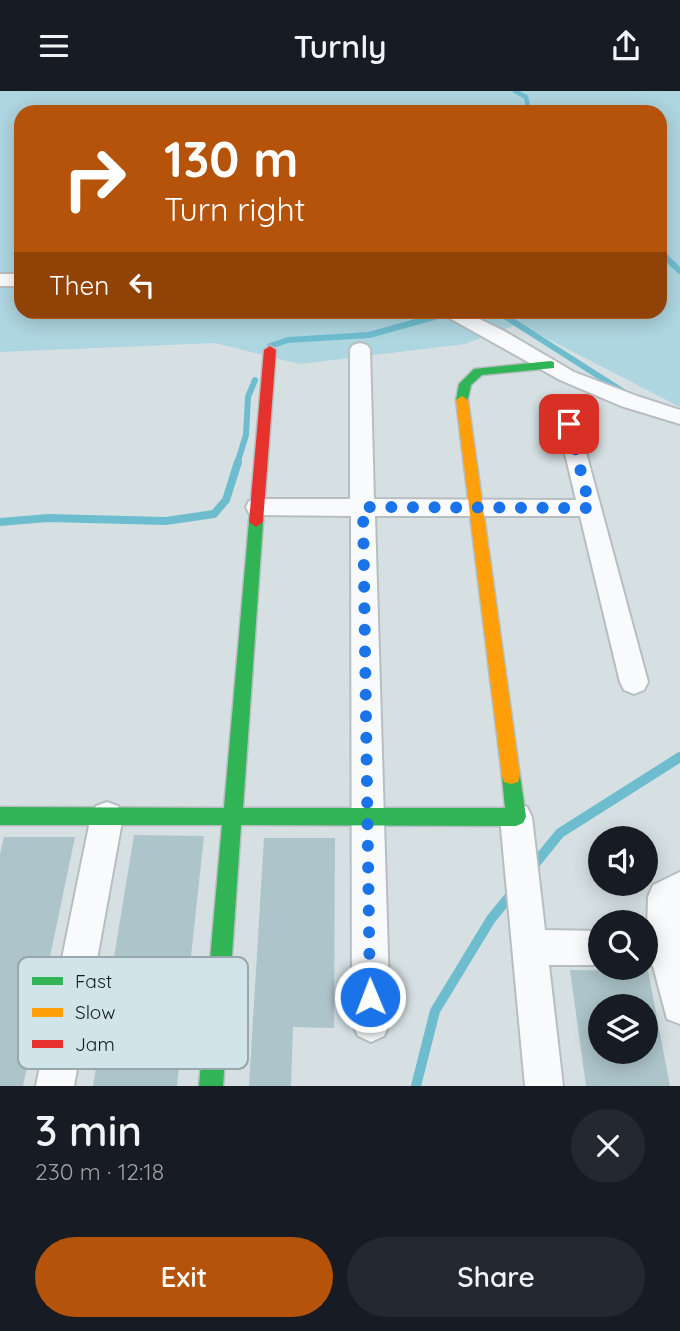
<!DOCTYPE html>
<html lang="en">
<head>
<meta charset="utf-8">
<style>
	body { margin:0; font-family:Quicksand,sans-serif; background:#242831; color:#f1f3f6; height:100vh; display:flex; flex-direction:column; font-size:26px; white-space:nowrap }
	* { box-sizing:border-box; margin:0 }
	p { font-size:23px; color:#9ea1a6 }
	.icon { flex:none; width:38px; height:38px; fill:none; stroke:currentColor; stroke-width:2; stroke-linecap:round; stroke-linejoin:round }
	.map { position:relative; height:995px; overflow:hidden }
	.sheet { display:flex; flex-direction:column; background:#171b24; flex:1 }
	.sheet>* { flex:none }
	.top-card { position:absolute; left:14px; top:14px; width:653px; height:214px; border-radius:21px; box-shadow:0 4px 18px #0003; background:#b45309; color:#fff; overflow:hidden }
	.fabs { position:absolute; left:588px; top:735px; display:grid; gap:14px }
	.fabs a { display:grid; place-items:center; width:70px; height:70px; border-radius:50%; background:#171b24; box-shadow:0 4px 18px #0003; font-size:35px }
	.pin { position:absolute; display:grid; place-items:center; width:60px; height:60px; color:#fff; margin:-30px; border-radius:14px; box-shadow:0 4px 10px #0006 }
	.me { position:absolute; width:77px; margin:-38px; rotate:359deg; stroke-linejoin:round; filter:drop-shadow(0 0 5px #0008) }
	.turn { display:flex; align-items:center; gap:24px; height:147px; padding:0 35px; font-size:32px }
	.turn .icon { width:91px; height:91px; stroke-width:2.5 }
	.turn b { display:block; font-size:49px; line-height:60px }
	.then { display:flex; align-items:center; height:66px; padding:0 35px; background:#0003; gap:14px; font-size:26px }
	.round { display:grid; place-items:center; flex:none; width:74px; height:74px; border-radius:37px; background:#242831 }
	.overview { display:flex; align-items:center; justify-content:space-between; height:119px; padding:0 35px }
	h1 { font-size:42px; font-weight:600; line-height:52px }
	.action { display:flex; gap:14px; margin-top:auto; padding:14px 35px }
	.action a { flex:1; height:80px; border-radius:42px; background:#b45309; color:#fff; font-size:28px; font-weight:600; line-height:80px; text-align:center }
	.action a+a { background:#242831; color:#f1f3f6 }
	header { display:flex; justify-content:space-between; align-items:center; height:91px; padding:0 35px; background:#171b24; font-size:32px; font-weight:600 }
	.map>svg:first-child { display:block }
	.green { fill:#aed6e0; fill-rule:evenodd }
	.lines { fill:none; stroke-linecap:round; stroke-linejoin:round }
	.stream-far3 { stroke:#6ebdcf; stroke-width:4.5 }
	.stream-far2 { stroke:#6ebdcf; stroke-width:6 }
	.stream-far1 { stroke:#6ebdcf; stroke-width:8 }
	.stream { stroke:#6ebdcf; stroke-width:10 }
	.building { fill:#acc4ca; fill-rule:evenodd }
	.street-casing { stroke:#b7bec1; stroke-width:4 }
	.fast-casing { stroke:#b7bec1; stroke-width:3 }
	.slow-casing { stroke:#b7bec1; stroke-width:3 }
	.jam-casing { stroke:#b7bec1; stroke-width:3 }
	.street { fill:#f9fafb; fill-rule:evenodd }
	.fast { fill:#30b455; fill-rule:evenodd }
	.slow { fill:#ff9f0a; fill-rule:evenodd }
	.jam { fill:#e5322d; fill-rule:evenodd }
	.route { stroke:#1a73e8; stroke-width:12; stroke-dasharray:0 21.6 }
	.key { fill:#d0e4e9; stroke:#97a8ac; stroke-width:2 }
	.key-label { font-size:19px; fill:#131b1c }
</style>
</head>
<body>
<header><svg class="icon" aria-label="menu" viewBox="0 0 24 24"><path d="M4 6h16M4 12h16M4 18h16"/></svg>Turnly<svg class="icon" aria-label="share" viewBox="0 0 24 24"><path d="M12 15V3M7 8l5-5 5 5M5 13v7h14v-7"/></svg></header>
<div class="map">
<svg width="680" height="995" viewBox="0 0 680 995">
	<rect width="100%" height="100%" fill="#d6e0e3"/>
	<path class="green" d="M0,0h680v316l-161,-83 -54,20 -165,20 -85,-21 -215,9zM21,21h639v199h-639z"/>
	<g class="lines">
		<g class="stream-far3">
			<path d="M515,0l11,6 3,15"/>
			<path d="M660,161l2,2"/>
		</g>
		<g class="stream-far2">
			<path d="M660,161l20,19"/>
			<path d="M489,220l14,4 127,81"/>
			<path d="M270,255l18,-6 81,-5 83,-23"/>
			<path d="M237,373l9,-29 2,-38 7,-17"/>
		</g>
		<path class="stream-far1" d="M0,431l48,-4 118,3 48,-7 12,-14 12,-38"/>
		<g class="stream">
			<path d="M530,779l30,-37 120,-76"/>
			<path d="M416,995l19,-75 56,-92 23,-28"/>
		</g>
	</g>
	<g class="building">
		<path d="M134,744l70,1 -27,250h-84z"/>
		<path d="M4,746h71l-52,249h-23v-232z"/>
		<path d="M264,747h71l-1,190 -41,-1 -2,59h-42z"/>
		<path d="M570,879l78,1 22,115h-84zM600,915h46v46h-46z"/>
	</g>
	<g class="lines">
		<g class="street-casing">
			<g id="street">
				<rect x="0" y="183" width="21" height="12"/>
				<path d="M437,220h26l41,20 70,41 63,24 43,14v14l-59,-18 -61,-26z"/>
				<path d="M360,252l7,2 3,4 4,150 202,1 -18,-76 3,-5h16l71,263 -4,8 -10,4 -10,-4 -4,-8 -40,-166h-205l15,507 -6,13 -13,6 -13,-6 -6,-13 -1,-507 -93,-1 -9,-2 -3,-6 3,-6 9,-2h92v-150l3,-4z"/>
				<path d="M107,711l11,4 5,10 -49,270h-38l55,-270 5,-10z"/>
				<path d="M516,712l11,4 5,10 13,113 55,1v34h-51l14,121h-38l-25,-269 5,-10z"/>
				<path d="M680,781v152l-13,-5 -14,-53 -7,-1 2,-68 5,-12z"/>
			</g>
		</g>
		<g class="fast-casing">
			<g id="fast">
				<path d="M550,270l4,1v6l-72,7 -11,10 -4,18 -5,1 -6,-4 3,-16 15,-15z"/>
				<path d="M256,426l7,5 -20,286h262l-3,-32 2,-6 7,-2 7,2 2,6 6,41 -3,6 -7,3 -275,-1 -18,261h-24l23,-261h-222v-18l224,1 25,-286z"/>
			</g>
		</g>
		<g class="slow-casing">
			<path id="slow" d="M462,305l6,4 52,376 -2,6 -7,2 -7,-2 -2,-6 -46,-376z"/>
		</g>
		<g class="jam-casing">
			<path id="jam" d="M270,255l6,4 -13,172 -7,5 -7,-5 15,-172z"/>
		</g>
		<use href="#street" class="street"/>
		<use href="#fast" class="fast"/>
		<use href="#slow" class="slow"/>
		<use href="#jam" class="jam"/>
	</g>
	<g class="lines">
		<path class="route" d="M370,906l-7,-490 227,1 -21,-84"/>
	</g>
	<rect x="18" y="866" width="230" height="112" rx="10" class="key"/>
	<rect x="32" y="886" width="31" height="8" fill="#30b455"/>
	<rect x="32" y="917" width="31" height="9" fill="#ff9f0a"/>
	<rect x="32" y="949" width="31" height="8" fill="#e5322d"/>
	<g class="key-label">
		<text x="75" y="897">Fast</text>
		<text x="75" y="928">Slow</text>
		<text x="75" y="960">Jam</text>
	</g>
</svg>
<div class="fabs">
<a><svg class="icon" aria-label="sound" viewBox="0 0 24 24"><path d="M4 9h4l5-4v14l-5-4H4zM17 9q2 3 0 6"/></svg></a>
<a><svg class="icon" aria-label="search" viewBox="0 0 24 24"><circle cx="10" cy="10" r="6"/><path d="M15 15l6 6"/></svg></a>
<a><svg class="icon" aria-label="layers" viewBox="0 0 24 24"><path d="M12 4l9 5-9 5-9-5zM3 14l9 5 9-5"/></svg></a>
</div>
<div class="pin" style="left:569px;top:333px;background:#d93025"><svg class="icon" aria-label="arrive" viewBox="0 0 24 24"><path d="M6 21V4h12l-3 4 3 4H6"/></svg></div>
<svg class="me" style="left:370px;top:906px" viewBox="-20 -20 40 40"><circle r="17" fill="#1a73e8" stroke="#fff" stroke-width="3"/><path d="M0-11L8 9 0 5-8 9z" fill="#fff"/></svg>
<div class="top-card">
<div class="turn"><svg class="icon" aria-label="right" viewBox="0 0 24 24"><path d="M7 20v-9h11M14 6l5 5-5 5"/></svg><div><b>130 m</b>Turn right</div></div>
<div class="then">Then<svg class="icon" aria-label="left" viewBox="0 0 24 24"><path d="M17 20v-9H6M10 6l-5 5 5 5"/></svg></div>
</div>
</div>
<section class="sheet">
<div class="overview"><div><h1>3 min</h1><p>230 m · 12:18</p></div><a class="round"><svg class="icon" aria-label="close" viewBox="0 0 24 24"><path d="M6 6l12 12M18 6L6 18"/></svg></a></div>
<div class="action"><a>Exit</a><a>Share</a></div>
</section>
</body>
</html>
